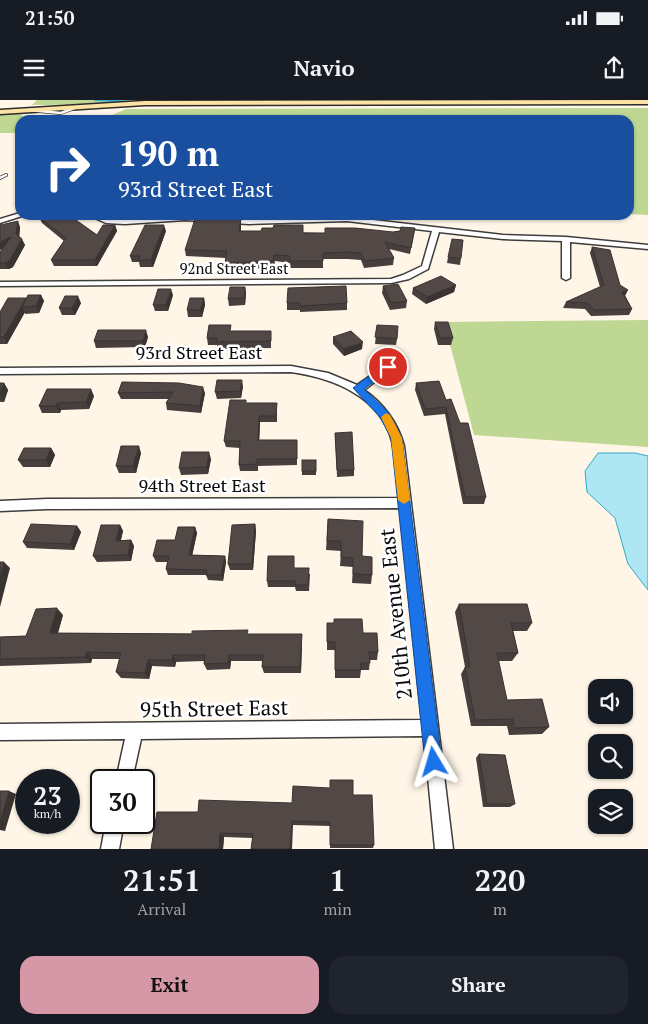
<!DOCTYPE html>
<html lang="en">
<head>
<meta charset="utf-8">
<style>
	body { margin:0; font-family:"PT Serif",serif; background:#20242c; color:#f1f3f6; height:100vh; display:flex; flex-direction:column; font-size:19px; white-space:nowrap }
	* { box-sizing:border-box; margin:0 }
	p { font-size:16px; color:#9ea1a6 }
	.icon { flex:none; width:28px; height:28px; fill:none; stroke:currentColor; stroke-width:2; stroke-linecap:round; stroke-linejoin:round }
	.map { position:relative; height:749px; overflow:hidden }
	.drawer { display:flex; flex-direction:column; background:#171b24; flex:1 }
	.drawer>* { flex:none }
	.banner { position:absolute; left:15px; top:15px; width:619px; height:105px; border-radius:15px; box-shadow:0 1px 4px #0004; background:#1a4fa0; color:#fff; overflow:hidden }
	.fabs { position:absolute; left:588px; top:579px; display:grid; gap:10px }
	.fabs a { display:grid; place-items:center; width:45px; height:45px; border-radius:10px; background:#171b24; box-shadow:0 1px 4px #0004; font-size:25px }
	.speed { position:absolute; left:15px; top:669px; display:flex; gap:10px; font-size:25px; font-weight:700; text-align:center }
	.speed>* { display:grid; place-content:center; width:65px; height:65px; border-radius:50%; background:#171b24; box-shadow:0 1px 4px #0004; line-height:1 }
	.speed small { font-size:12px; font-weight:400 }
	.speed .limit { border:2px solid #111; border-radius:8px; background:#fff; color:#111 }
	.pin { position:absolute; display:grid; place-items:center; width:42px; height:42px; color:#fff; margin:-21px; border:2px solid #fff; border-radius:50%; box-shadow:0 1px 5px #0007 }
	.me { position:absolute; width:55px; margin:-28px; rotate:353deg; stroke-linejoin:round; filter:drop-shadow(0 0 4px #0008) }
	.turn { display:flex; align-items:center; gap:18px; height:105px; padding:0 20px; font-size:22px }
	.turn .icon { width:65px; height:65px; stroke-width:2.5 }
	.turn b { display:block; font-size:35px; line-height:42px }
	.eta { display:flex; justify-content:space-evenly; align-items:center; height:85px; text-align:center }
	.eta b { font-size:30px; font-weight:600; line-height:35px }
	.button { display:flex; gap:10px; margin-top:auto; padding:10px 20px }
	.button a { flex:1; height:58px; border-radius:15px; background:#d697a7; color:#111; font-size:20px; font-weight:600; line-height:58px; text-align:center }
	.button a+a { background:#20242c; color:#f1f3f6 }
	.status { display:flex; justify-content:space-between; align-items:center; height:35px; padding:0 25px; background:#171b24; direction:ltr }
	.status svg { height:14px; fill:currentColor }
	header { display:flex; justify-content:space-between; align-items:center; height:65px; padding:0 20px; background:#171b24; font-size:22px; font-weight:600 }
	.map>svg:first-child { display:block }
	.forest { fill:#bed793 }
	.water { fill:#aee6f4; stroke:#36a9c9 }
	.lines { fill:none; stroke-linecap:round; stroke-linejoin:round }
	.stream { stroke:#36a9c9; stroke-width:2 }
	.lane-casing { stroke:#3d3d3d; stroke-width:4 }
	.street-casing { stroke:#3d3d3d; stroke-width:3 }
	.secondary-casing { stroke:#2c2c2c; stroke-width:3 }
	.lane { stroke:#fff; stroke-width:2.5 }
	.street { fill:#fff; fill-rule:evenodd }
	.secondary { fill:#fde3a3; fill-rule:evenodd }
	.wall { fill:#473f3d }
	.shaded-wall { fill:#393332 }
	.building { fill:#524947; stroke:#393332 }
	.route { fill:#1a73e8; stroke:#114b97 }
	.slow { fill:#f59e0b }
	.labels { text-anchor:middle; stroke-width:5; stroke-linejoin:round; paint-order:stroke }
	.far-street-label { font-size:15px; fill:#0a0a0a; stroke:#fff }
	.street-label { font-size:18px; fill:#0a0a0a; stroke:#fff }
	.near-street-label { font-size:21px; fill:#0a0a0a; stroke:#fff }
</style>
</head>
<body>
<div class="status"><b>21:50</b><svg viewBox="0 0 49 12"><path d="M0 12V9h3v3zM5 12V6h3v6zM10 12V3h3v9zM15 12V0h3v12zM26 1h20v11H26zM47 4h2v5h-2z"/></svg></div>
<header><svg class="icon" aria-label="menu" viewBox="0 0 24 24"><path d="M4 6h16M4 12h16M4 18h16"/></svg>Navio<svg class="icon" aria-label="share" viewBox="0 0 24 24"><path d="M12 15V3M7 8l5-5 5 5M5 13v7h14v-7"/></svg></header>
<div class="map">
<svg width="648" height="749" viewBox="0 0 648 749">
	<rect width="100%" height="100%" fill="#fff6e7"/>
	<g class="forest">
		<path d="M37,0h565l-570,5z"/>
		<path d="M648,8v107l-19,-1v-94h-528l25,-11z"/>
		<path d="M20,11l4,8 18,1h-22v13h-20v-20z"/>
		<path d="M648,220v127l-174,-12 -30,-113z"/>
	</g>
	<path class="water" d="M598,353h37l13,3v134l-20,-26 -13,-46 -28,-26 -2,-21z"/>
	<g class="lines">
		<path class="stream" d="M95,0l42,2"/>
		<g class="lane-casing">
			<g id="lane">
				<path d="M28,10l33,3 16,-6"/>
				<path d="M0,78l6,-3"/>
			</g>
		</g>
		<g class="street-casing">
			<g id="street">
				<path d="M20,113v2h3l-1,1 -22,7v-4z"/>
				<path d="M88,115h9l10,4 18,1 60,-4 64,4 98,-3 156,18 63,2 82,8v4l-78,-7v36l-4,2 -4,-2v-37l-59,-2 -64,-7 -11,37 -19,10 -18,4 -391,3v-4l391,-3 12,-4 19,-9 10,-35 -85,-10 -98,3 -64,-4 -60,4 -19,-1z"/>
				<path d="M388,264l3,1v4l-27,21c19,13 34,33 40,56l49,403h-18l-11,-113 -283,3 -9,41h-16l9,-41 -125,1v-16l422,-4 -22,-212 -353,1 -47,2v-10l47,-2 352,-1c-2,-18 -2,-38 -7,-57 -12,-45 -59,-63 -101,-69l-291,2v-6l291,-2 37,7 29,12z"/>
				<path d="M106,722h18l-5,27h-18z"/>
			</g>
		</g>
		<g class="secondary-casing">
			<path id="secondary" d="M648,0v4l-503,1 -145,9v-4l145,-9z"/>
		</g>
		<use href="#lane" class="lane"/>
		<use href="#street" class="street"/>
		<use href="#secondary" class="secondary"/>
	</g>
	<g class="wall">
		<path d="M39,117l35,2 23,16 18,-10 2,6 -20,35h-43l-3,-6 13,-19 -22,-18z"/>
		<path d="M241,119v12l84,2 68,-1 22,-4 -5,26 -21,-5 5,9 -1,7 -29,3 -3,-8 -13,-1h-25v9h-33v-5l-15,-2 -1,7 -48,1 -1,-6 1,-5 -40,-2 -1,-6z"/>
		<path d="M1,125l19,2 -1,9 6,9 -12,22 -4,2h-9v-17l3,-4z"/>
		<path d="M166,131l-13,36h-13l-1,-5h-7l-2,-6z"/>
		<path d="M592,147l28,38 12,24 -3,6 -38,1 -6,-7 -22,-1 3,-6 34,-15 -10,-34z"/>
		<path d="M448,157l13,1 -1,7 -13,-2z"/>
		<path d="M456,185l-2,7 -28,12 -14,-10 1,-6z"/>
		<path d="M383,186l24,15 -1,7 -16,2 -8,-17z"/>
		<path d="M245,187l1,6 -1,12 -16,1 -1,-7z"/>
		<path d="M41,195l3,6 -5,12 -14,1v-2l-18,32h-7v-32l26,-14v1z"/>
		<path d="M173,195l-5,16h-13l-2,-6z"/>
		<path d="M204,198l1,7 -3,12h-14l-1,-7z"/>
		<path d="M81,203l-6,12h-13l-3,-7z"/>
		<path d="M287,203h60v7l-47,2v-2h-13z"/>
		<path d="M435,222l18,16 -2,7h-13l-4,-16z"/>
		<path d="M377,225l20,14 -1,6 -21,-1z"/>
		<path d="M232,231h39v17l-53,1 -1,-4h-9l-1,-7z"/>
		<path d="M148,237l-3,10 -49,1 -2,-7z"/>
		<path d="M333,237l29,12 -18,7 -11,-12z"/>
		<path d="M122,282l83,11 -4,20 -34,-3 -1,-7 3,-4h-48l-3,-6z"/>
		<path d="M0,283h4l4,7 -4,12h-4z"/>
		<path d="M416,283l30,17 14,23 26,74 -2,7h-21l-18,-90 -21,2 -9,-26z"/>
		<path d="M243,286l-2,12 -24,1 -2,-7z"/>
		<path d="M94,296l-5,13 -28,1 -1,3h-18l-3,-7z"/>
		<path d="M247,303l30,6v13h-17l-1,18h38v25l-39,1v5h-18l-1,-6 1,-17 -14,-1 -2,-6z"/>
		<path d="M335,333l19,37v6l-17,1z"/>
		<path d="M51,348l4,7 -5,12h-27l-5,-7z"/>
		<path d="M141,353l-5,20h-17l-3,-7z"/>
		<path d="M211,359l-3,15 -27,1 -2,-7z"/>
		<path d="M316,360v15h-14v-4z"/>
		<path d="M328,419l34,37 10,19 -1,9 -19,-1 1,-16 -13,-1 1,-15 -15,-1z"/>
		<path d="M255,424l1,7 -3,39h-23l-2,-6z"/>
		<path d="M120,425l3,6 -2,9h10l3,6 -3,15 -34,1 -4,-6z"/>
		<path d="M77,426l4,6 -7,18 -47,-2 -4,-6z"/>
		<path d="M195,427l2,6 -5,22 33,1 1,6 -3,19 -15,-1 -2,-5h-38l-2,-6 2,-7h-12l-3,-6z"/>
		<path d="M294,462v6l16,6 -1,17h-13l-1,-4h-27l-1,-6z"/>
		<path d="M459,504l73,19 -5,8h-14l5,22 -6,8h-14l9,39 42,27 -7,7 -33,1 -2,-9h-36l-10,-52 4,-7 -10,-55z"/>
		<path d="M63,515l-5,18 191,1 53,6 -1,33h-37l-2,-6 1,-6h-32l-1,8 -23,1 -3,-6v-3l-28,1 -1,5 -23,-1 -3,13 -28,-1 -5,-6 4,-13h-28l-1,4 -91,3v-29l26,-1z"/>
		<path d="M327,523h7l29,10 15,19 -1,8h-7l-1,10h-8l-1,8h-25v-28h-8z"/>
		<path d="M479,654l36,50 -5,3h-27l-7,-49z"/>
		<path d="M353,695l21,50 -1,3h-43v-22l-37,-1 -41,13 -28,-1 -1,12h-72l47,-37 94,-9z"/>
	</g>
	<g class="shaded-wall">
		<path d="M241,119v7l-1,11 -1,-6z"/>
		<path d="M18,121l2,6 -1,14 -3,-7z"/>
		<path d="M115,125l2,6 -20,35 -2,-6z"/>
		<path d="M164,125l2,6 -13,36 -2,-7z"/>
		<path d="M11,137l3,6 -14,7v-8z"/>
		<path d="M22,139l3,6 -12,22 -4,2 -4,-6z"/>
		<path d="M456,185l-2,7 -28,12 1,-7z"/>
		<path d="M245,187l1,6 -1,12 -1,-7z"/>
		<path d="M171,189l2,6 -5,16 -2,-6z"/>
		<path d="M628,190l-3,6 -3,-4z"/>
		<path d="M41,195l3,6 -5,12 -3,-7z"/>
		<path d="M78,196l3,7 -6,12 -3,-7z"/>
		<path d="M26,198l3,6 -7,3 3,5 -18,32 -3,-7z"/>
		<path d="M204,198l1,7 -3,12 -2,-7z"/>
		<path d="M146,230l2,7 -3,10 -2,-6z"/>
		<path d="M363,242l-1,7 -18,7v-7z"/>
		<path d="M242,280l1,6 -2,12 -1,-7z"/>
		<path d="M4,283l4,7 -4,12 -4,-7z"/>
		<path d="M203,287l2,6 -4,20 -1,-7z"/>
		<path d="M91,289l3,7 -5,13 -3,-7z"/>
		<path d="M57,303l4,7 -1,3 -4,-7z"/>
		<path d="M259,316l1,6 -1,25 -1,-7z"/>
		<path d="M139,346l2,7 -5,20 -3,-7z"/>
		<path d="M51,348l4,7 -5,12 -4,-7z"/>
		<path d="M209,352l2,7 -3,15 -1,-7z"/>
		<path d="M255,424l1,7 -3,39 -1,-6z"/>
		<path d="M120,425l3,6 -4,16 -3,-6z"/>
		<path d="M77,426l4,6 -7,18 -4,-6z"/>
		<path d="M195,427l2,6 -6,28 -2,-6z"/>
		<path d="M131,440l3,6 -3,15 -3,-6z"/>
		<path d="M225,456l1,6 -3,19 -2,-6z"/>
		<path d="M4,462l6,6 -10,39v-29z"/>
		<path d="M57,508l6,7 -7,24 -6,-6z"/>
		<path d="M302,534v6l-1,33 -1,-6z"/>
		<path d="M87,552l5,7 -1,4 -6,-6z"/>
		<path d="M173,555l3,7 -1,5 -3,-7z"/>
		<path d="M229,555l2,6 -1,8 -2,-6z"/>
		<path d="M148,560l4,6 -3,13 -4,-6z"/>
		<path d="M9,691l7,3 -11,37 -5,-1v-9z"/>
		<path d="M292,721l1,4 -1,24h-2z"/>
		<path d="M220,733l4,4 -1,12h-4z"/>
	</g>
	<g class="building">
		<path d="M46,115h23l28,20 6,-10h12l-20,35h-44l15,-22 -27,-21z"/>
		<path d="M195,119h46l-2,12h22l1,-3h11l1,-3h29v8h22v-5h30l38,4 7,-1 1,-4 14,1 -4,20 -26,-6 9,16 -29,3 -4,-8 -13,-1 -25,1v8h-33v-5l-16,-1 -1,6 -48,2 2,-12 -42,-1z"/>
		<path d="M18,121l-2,13 6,5 -12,21 -5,3h-5v-11l11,-15 -11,5v-18l1,1z"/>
		<path d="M145,125h19l-13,35h-13l2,-4h-10z"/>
		<path d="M452,139l11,1 -2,18 -13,-1z"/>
		<path d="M592,147l18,3 10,35 8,5 -6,2 10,17 -38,1 -6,-7 -22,-1 38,-17z"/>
		<path d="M441,176l15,9 -29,12 -14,-9z"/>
		<path d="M398,184l9,17 -16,2 -8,-17z"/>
		<path d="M346,186l1,17 -47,3v-3h-13l1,-15z"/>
		<path d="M230,187h15l-1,11 -16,1z"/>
		<path d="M158,189h13l-5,16h-13z"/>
		<path d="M28,195h13l-5,11 -14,1z"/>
		<path d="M65,196h13l-6,12h-13z"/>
		<path d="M8,198h18l-22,39h-4v-25z"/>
		<path d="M190,198h14l-4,12h-13z"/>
		<path d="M435,222h13l5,16h-13z"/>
		<path d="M209,225h22l-1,6h41v10l-55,1 1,-4h-10z"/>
		<path d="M377,225l21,1 -1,13 -22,-2z"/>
		<path d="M98,230h48l-3,11h-49z"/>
		<path d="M351,231l12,11 -19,7 -11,-12z"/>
		<path d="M217,280h25l-2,11 -25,1z"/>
		<path d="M439,281l7,19 5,-1 9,24h8l18,74h-21l-19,-90 -21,2 -9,-26z"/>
		<path d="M122,282l57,1 24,4 -3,19 -34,-3 7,-11 -55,1z"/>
		<path d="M0,283h4l-4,11z"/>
		<path d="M47,289h44l-5,13 -29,1 -1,3h-17z"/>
		<path d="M230,300h16v3h31l-1,13h-17l-1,24h39v19h-40v5l-18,1 1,-24h-16z"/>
		<path d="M352,332l2,38h-17l-2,-37z"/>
		<path d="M121,346h18l-6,20h-17z"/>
		<path d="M24,348h27l-5,12h-28z"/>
		<path d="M182,352h27l-2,15 -28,1z"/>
		<rect x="302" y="360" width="14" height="11"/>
		<path d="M328,419l35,2 -1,35 10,1v18l-19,-1v-16l-12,-1v-16h-14z"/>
		<path d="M31,424l46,2 -7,18 -47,-2z"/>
		<path d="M255,424l-3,40h-24l4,-39z"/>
		<path d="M101,425h19l-4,16 15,-1 -3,15 -35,1z"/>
		<path d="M178,427h17l-6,28 36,1 -4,19h-15l1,-5 -41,-1 3,-13h-16l4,-16h18z"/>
		<path d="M268,456h26v12h15l-1,17h-13v-4h-28z"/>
		<path d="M0,462h4l-4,16z"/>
		<path d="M459,504h68l5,19h-21l7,30h-21l10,47 35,-1 7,28 -35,1 -1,-9 -38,1 -10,-53h5z"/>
		<path d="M57,508l-7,25 142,1v-3l56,-1 -1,4h55l-2,33h-38l1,-12h-34l-1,8 -24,1 1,-9h-32l-1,5h-24l-3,13 -29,-1 5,-19 -34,-1 -2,5 -85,2v-22l26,-1 10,-27z"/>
		<path d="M334,519h28l1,14h14l1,19h-9l1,11h-9v7h-26v-28h-8v-19h7z"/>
		<path d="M479,654l26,1 10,49h-28z"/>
		<path d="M330,680h23v15h19l2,50h-44v-23l-38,-1 -2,28h-39l2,-15 -33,-1 -1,16h-68l6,-37h41l1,-12 93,3 1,-17 37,2z"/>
		<path d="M0,691h9l-9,30z"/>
	</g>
	<path class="route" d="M385,264l8,3 -29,22 24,23 14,26 40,324 -3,6 -5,2 -6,-2 -3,-6 -34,-324 -11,-21 -27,-29z"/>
	<path class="slow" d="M386,313l4,2 12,23 8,62 -6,4 -6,-4 -7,-62 -10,-21z"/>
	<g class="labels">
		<g class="far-street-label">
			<text x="234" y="174">92nd Street East</text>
		</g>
		<g class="street-label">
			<text x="199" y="259">93rd Street East</text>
			<text x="202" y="392">94th Street East</text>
		</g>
		<g class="near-street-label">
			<text transform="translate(396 514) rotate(-96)" y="7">210th Avenue East</text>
			<text transform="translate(214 609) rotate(-1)" y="7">95th Street East</text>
		</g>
	</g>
</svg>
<div class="fabs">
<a><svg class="icon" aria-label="sound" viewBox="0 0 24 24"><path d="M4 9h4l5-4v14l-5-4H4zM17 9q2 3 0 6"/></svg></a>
<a><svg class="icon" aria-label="search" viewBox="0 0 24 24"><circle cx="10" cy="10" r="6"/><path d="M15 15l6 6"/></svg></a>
<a><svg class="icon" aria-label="layers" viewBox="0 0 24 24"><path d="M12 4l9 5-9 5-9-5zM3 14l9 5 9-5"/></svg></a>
</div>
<div class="speed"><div>23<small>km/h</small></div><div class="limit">30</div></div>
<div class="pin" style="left:388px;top:267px;background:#d93025"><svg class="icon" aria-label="arrive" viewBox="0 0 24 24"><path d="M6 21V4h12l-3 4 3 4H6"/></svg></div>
<svg class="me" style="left:434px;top:662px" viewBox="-20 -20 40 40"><path d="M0-17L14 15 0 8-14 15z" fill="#1a73e8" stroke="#fff" stroke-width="4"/></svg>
<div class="banner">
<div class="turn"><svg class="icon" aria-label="right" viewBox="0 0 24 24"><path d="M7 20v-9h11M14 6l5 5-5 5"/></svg><div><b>190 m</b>93rd Street East</div></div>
</div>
</div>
<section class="drawer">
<div class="eta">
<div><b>21:51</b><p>Arrival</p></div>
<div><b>1</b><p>min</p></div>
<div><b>220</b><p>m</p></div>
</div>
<div class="button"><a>Exit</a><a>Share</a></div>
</section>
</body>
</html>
